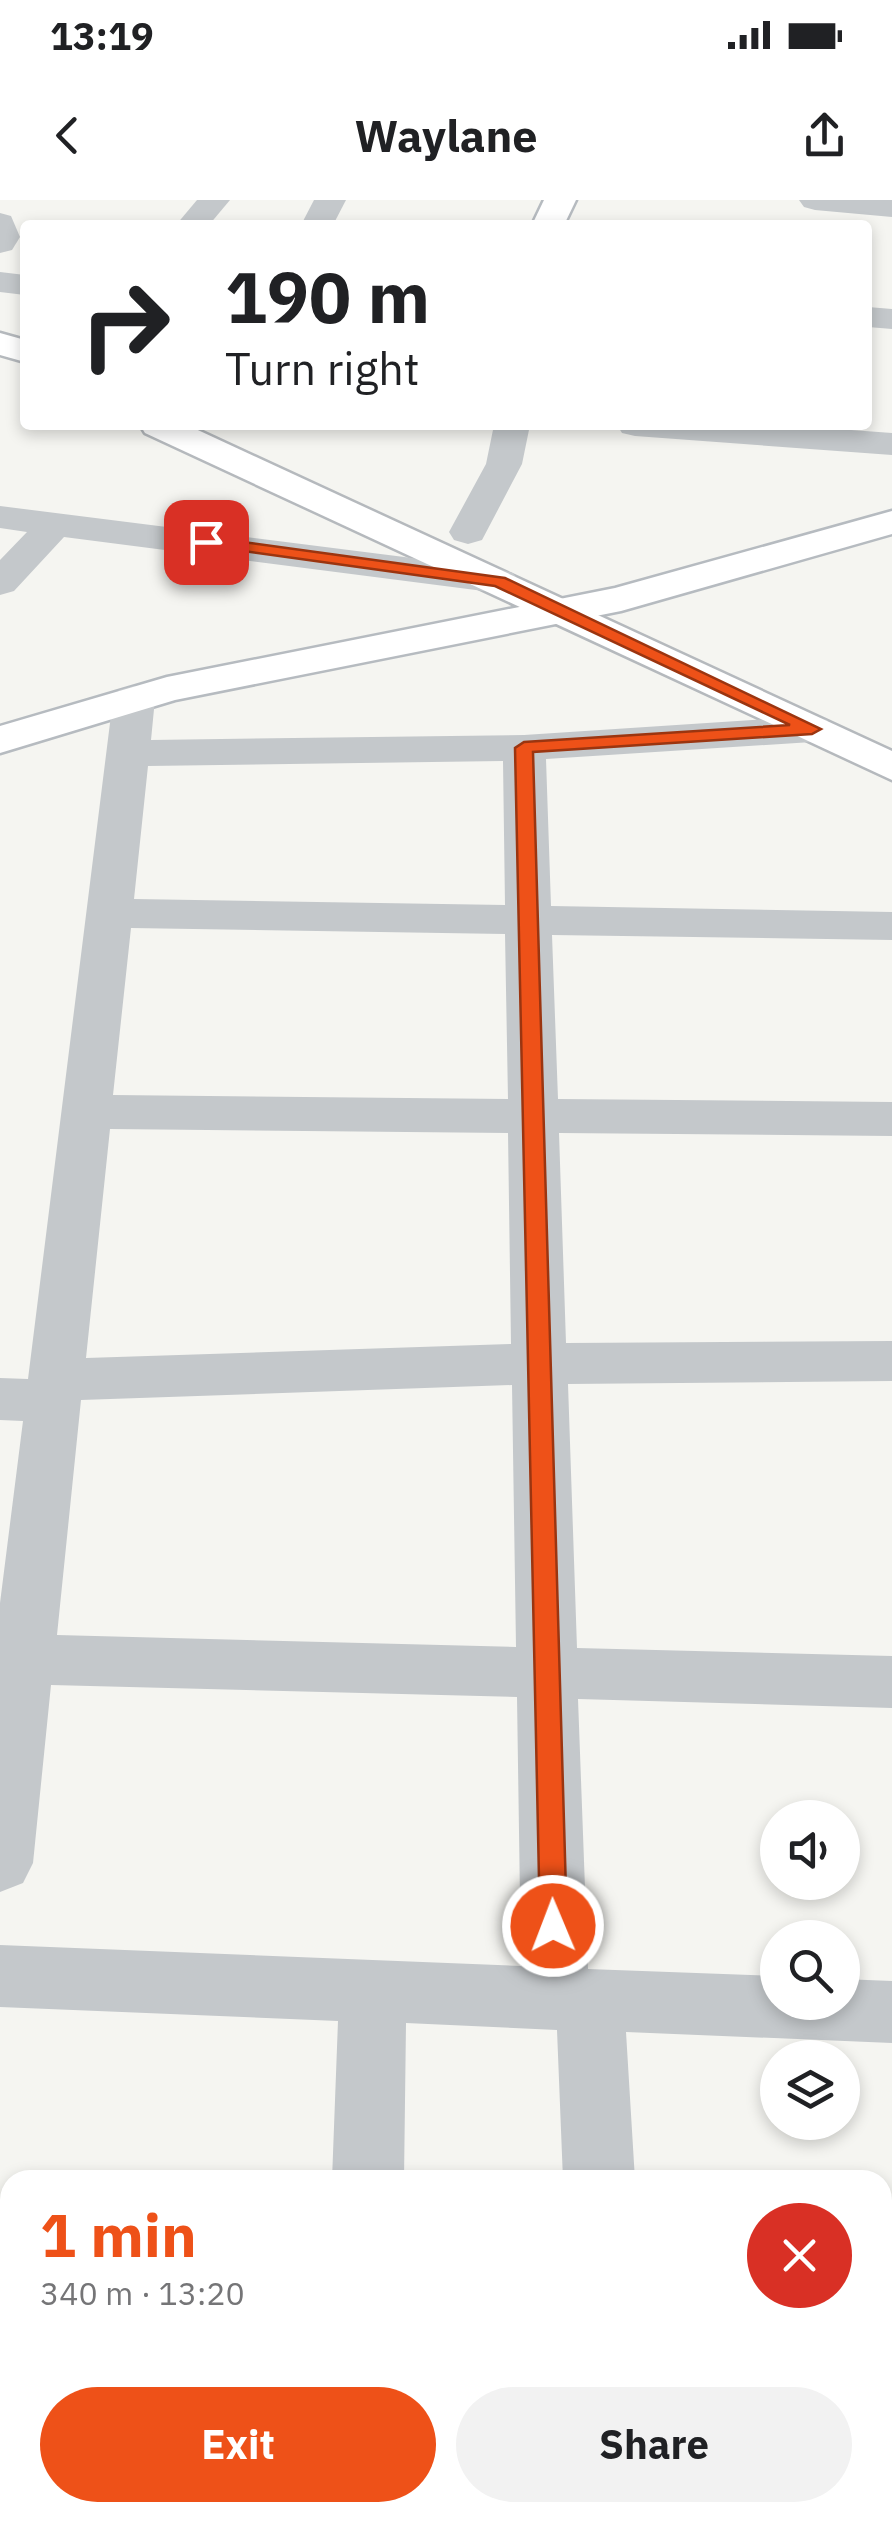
<!DOCTYPE html>
<html lang="en">
<head>
<meta charset="utf-8">
<style>
	body { margin:0; font-family:"IBM Plex Sans",sans-serif; background:#f2f2f2; color:#202124; height:100vh; display:flex; flex-direction:column; font-size:38px; white-space:nowrap }
	* { box-sizing:border-box; margin:0 }
	p { font-size:32px; color:#757577 }
	.icon { flex:none; width:55px; height:55px; fill:none; stroke:currentColor; stroke-width:2; stroke-linecap:round; stroke-linejoin:round }
	.map { position:relative; flex:1; overflow:hidden }
	.drawer { position:absolute; left:0px; top:1970px; width:892px; height:352px; display:flex; flex-direction:column; background:#fff; border-radius:30px 30px 0 0; box-shadow:0 5px 15px #0003 }
	.drawer>* { flex:none }
	.guide { position:absolute; left:20px; top:20px; width:852px; height:210px; border-radius:10px; box-shadow:0 5px 15px #0003; background:#fff; color:#202124; overflow:hidden }
	.controls { position:absolute; left:760px; top:1600px; display:grid; gap:20px }
	.controls a { display:grid; place-items:center; width:100px; height:100px; border-radius:50%; background:#fff; box-shadow:0 5px 15px #0003; font-size:50px }
	.pin { position:absolute; display:grid; place-items:center; width:85px; height:85px; color:#fff; margin:-42px; border-radius:20px; box-shadow:0 5px 15px #0006 }
	.me { position:absolute; width:110px; margin:-55px; rotate:359deg; stroke-linejoin:round; filter:drop-shadow(0 0 8px #0008) }
	.turn { display:flex; align-items:center; gap:35px; height:210px; padding:0 40px; font-size:45px }
	.turn .icon { width:130px; height:130px; stroke-width:2.5 }
	.turn b { display:block; font-size:70px; line-height:85px }
	.round { display:grid; place-items:center; flex:none; width:105px; height:105px; border-radius:52px; background:#f2f2f2 }
	.head { display:flex; align-items:center; justify-content:space-between; height:170px; padding:0 40px }
	h1 { font-size:60px; font-weight:700; line-height:75px; color:#ee5118 }
	.action { display:flex; gap:20px; margin-top:auto; padding:20px 40px }
	.action a { flex:1; height:115px; border-radius:60px; background:#ee5118; color:#fff; font-size:40px; font-weight:700; line-height:115px; text-align:center }
	.action a+a { background:#f2f2f2; color:#202124 }
	.status { display:flex; justify-content:space-between; align-items:center; height:70px; padding:0 50px; background:#fff; direction:ltr }
	.status svg { height:28px; fill:currentColor }
	header { display:flex; justify-content:space-between; align-items:center; height:130px; padding:0 40px; background:#fff; font-size:45px; font-weight:700 }
	.map>svg:first-child { display:block }
	.lines { fill:none; stroke-linecap:round; stroke-linejoin:round }
	.secondary-casing { stroke:#b6bbc0; stroke-width:5 }
	.primary-casing { stroke:#b5b9bd; stroke-width:5 }
	.street { fill:#c4c8cb; fill-rule:evenodd }
	.secondary { fill:#fff; fill-rule:evenodd }
	.primary { fill:#fff; fill-rule:evenodd }
	.route { fill:#ee5118; stroke:#9b3510; stroke-width:2.5 }
</style>
</head>
<body>
<div class="status"><b>13:19</b><svg viewBox="0 0 49 12"><path d="M0 12V9h3v3zM5 12V6h3v6zM10 12V3h3v9zM15 12V0h3v12zM26 1h20v11H26zM47 4h2v5h-2z"/></svg></div>
<header><svg class="icon" aria-label="back" viewBox="0 0 24 24"><path d="M15 5l-7 7 7 7"/></svg>Waylane<svg class="icon" aria-label="share" viewBox="0 0 24 24"><path d="M12 15V3M7 8l5-5 5 5M5 13v7h14v-7"/></svg></header>
<div class="map">
<svg width="892" height="2321" viewBox="0 0 892 2321">
	<rect width="100%" height="100%" fill="#f5f5f1"/>
	<g class="lines">
		<g class="secondary-casing">
			<g id="secondary">
				<path d="M544,0h32l-12,25h-32z"/>
				<path d="M892,311v23l-271,77 -446,89 -175,53v-27l167,-49 448,-89z"/>
			</g>
		</g>
		<g class="primary-casing">
			<g id="primary">
				<path d="M0,133l25,7v22l-25,-7z"/>
				<path d="M140,225h47l705,326v29l-747,-347z"/>
			</g>
		</g>
		<g class="street">
			<path d="M197,0h33l-21,25h-33z"/>
			<path d="M314,0h32l-13,25h-32z"/>
			<path d="M799,0h93v17l-77,-7 -11,-3z"/>
			<path d="M0,13l11,3 9,21 -8,13 -12,3z"/>
			<path d="M0,72l25,3v20l-25,-3z"/>
			<path d="M868,107l24,2v20l-24,-2z"/>
			<path d="M494,225h36l-8,39 -40,76 -14,4 -14,-4 -5,-8 37,-68z"/>
			<path d="M617,225h166l109,8v22l-257,-19 -13,-3z"/>
			<path d="M0,306l499,63 14,4 6,8 -6,8 -14,4 -435,-56 -50,54 -14,4v-35l27,-28 -27,-4z"/>
			<path d="M134,486l15,4 6,9 -4,41 373,-5 288,-19 15,4 6,9 -6,9 -15,4 -266,17 5,147 341,6v28l-340,-5 6,164 334,3v34l-333,-3 7,210 326,-2v40l-324,3 9,264 315,8v52l-314,-9 10,270 190,7v26h64v-23l50,2v62l-266,-11 9,148h-72l-6,-150 -151,-7 -2,157h-72l6,-159 -338,-14v-62l521,21 -4,-269 -466,-12 -18,178 -10,20 -23,9v-289l23,-182 -23,-1v-42l28,1 85,-680 6,-9zM503,561l2,144 -371,-6 14,-133zM131,728l374,6 3,165 -395,-4zM110,929l398,4 3,211 -425,14zM512,1185l4,262 -459,-12 24,-235z"/>
			<path d="M0,2247h10v65h28l-19,9h-19z"/>
			<rect x="322" y="2312" width="78" height="9"/>
			<path d="M577,2312h78l1,9h-78z"/>
		</g>
		<use href="#secondary" class="secondary"/>
		<use href="#primary" class="primary"/>
	</g>
	<path class="route" d="M206,337l299,41 316,151 -9,5 -279,18 34,1174 -4,9 -10,4 -9,-4 -4,-9 -25,-1178 9,-6 266,-17 -295,-139 -295,-41 -2,-3z"/>
</svg>
<div class="controls">
<a><svg class="icon" aria-label="sound" viewBox="0 0 24 24"><path d="M4 9h4l5-4v14l-5-4H4zM17 9q2 3 0 6"/></svg></a>
<a><svg class="icon" aria-label="search" viewBox="0 0 24 24"><circle cx="10" cy="10" r="6"/><path d="M15 15l6 6"/></svg></a>
<a><svg class="icon" aria-label="layers" viewBox="0 0 24 24"><path d="M12 4l9 5-9 5-9-5zM3 14l9 5 9-5"/></svg></a>
</div>
<div class="pin" style="left:206px;top:342px;background:#d93025"><svg class="icon" aria-label="arrive" viewBox="0 0 24 24"><path d="M6 21V4h12l-3 4 3 4H6"/></svg></div>
<svg class="me" style="left:553px;top:1726px" viewBox="-20 -20 40 40"><circle r="17" fill="#ee5118" stroke="#fff" stroke-width="3"/><path d="M0-11L8 9 0 5-8 9z" fill="#fff"/></svg>
<div class="guide">
<div class="turn"><svg class="icon" aria-label="right" viewBox="0 0 24 24"><path d="M7 20v-9h11M14 6l5 5-5 5"/></svg><div><b>190 m</b>Turn right</div></div>
</div>
<section class="drawer">
<div class="head"><div><h1>1 min</h1><p>340 m · 13:20</p></div><a class="round" style="background:#d93025;color:#fff"><svg class="icon" aria-label="close" viewBox="0 0 24 24"><path d="M6 6l12 12M18 6L6 18"/></svg></a></div>
<div class="action"><a>Exit</a><a>Share</a></div>
</section>
</div>
</body>
</html>
